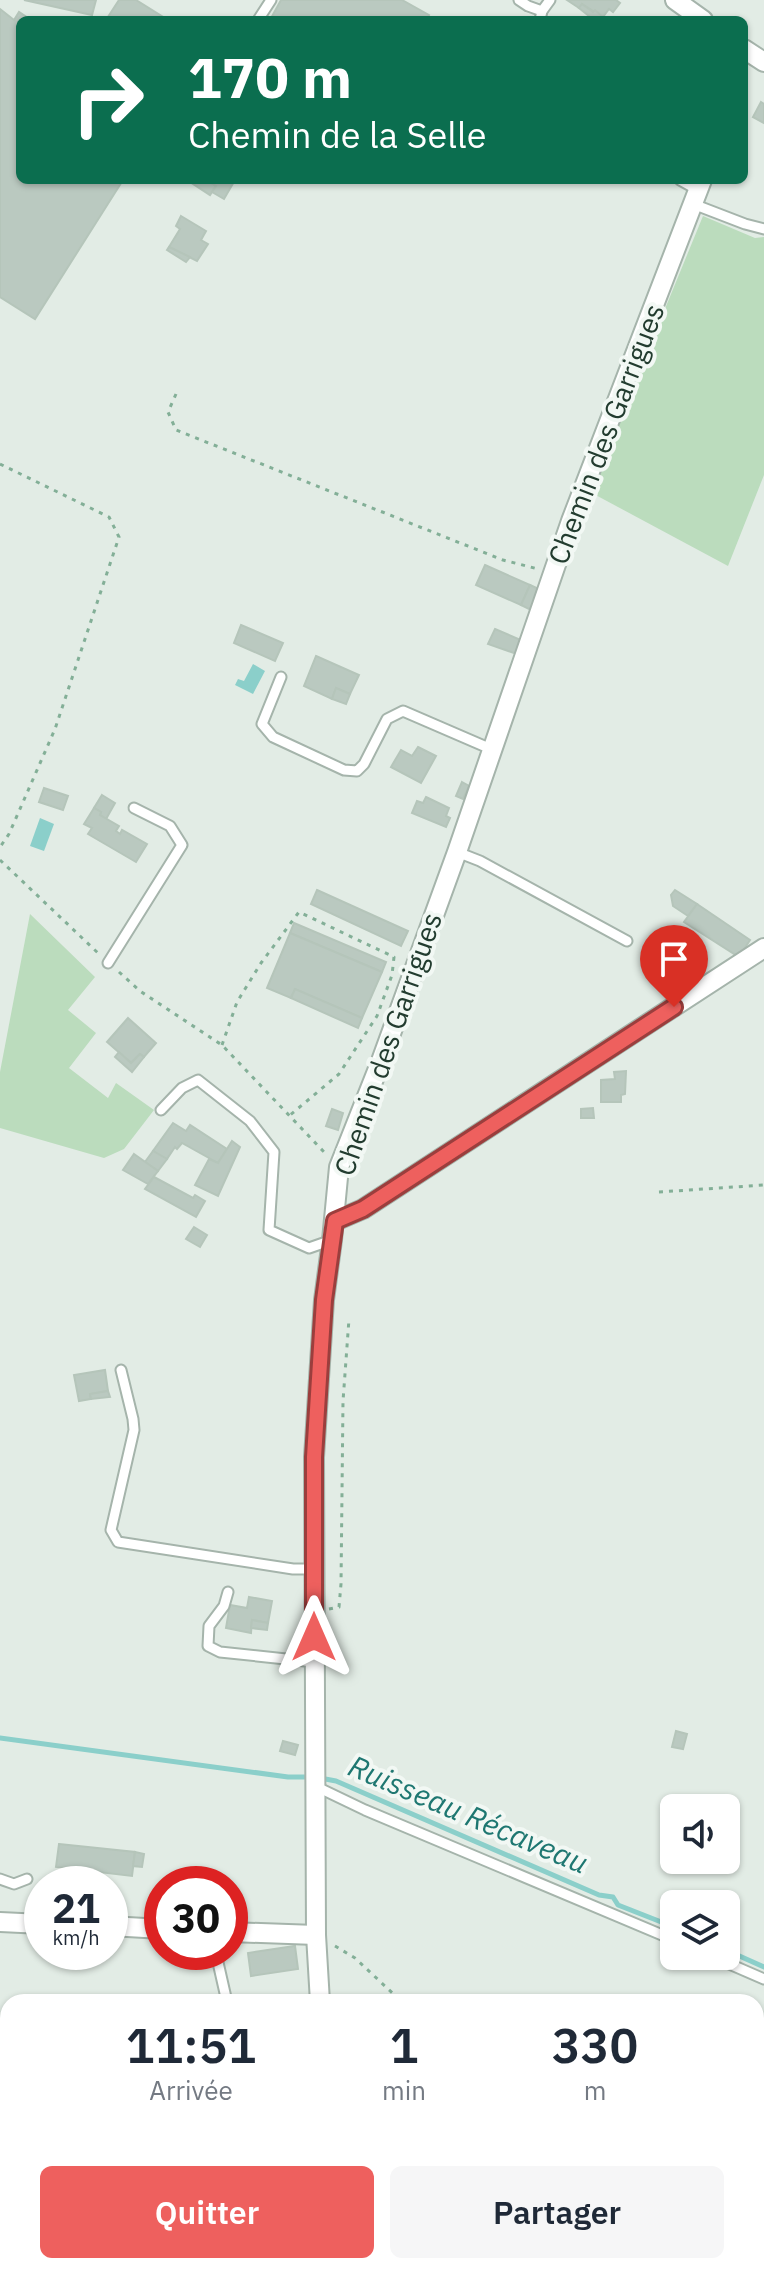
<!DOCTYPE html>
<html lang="fr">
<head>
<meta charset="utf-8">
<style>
	body { margin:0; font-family:"IBM Plex Sans",sans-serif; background:#f6f6f7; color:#1f2937; height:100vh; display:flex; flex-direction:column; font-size:30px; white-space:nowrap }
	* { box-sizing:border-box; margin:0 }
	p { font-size:26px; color:#747a83 }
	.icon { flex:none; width:44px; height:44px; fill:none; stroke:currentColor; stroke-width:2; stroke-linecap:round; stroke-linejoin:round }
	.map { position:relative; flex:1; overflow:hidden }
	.side { position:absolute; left:0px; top:1994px; width:764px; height:280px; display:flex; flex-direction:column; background:#fff; border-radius:24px 24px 0 0; box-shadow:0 2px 6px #0004 }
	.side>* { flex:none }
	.top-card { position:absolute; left:16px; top:16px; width:732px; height:168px; border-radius:12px; box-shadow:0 2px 6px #0004; background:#0b6e4f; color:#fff; overflow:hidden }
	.tools { position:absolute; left:660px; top:1794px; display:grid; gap:16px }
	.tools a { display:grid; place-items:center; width:80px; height:80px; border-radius:12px; background:#fff; box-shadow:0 2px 6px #0004; font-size:40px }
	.speed { position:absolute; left:24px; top:1866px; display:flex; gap:16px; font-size:40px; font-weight:700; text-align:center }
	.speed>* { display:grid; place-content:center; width:104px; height:104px; border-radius:50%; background:#fff; box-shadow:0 2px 6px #0004; line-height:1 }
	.speed small { font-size:20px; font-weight:400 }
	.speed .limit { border:12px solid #d22; background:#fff; color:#111 }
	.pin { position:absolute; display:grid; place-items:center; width:68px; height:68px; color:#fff; margin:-82px -34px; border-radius:50% 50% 50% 0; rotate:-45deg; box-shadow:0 0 8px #0007 }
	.pin .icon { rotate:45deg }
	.me { position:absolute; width:88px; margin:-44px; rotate:0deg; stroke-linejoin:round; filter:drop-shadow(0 0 6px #0008) }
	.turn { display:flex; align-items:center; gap:28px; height:168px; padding:0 40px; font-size:36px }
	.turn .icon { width:104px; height:104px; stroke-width:2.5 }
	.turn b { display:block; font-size:56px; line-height:68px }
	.eta { display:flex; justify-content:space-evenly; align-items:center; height:136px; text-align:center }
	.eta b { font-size:48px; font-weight:600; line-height:56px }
	.button { display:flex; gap:16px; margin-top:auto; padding:16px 40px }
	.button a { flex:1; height:92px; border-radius:12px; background:#ee605e; color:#fff; font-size:32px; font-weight:600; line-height:92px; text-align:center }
	.button a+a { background:#f6f6f7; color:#1f2937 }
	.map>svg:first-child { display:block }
	.green { fill:#bbdcbd }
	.water { fill:#8bcfca }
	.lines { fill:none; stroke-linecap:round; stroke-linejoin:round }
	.stream { stroke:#8bcfca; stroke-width:5 }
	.building { fill:#bac9c0; stroke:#b5c5ba; stroke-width:2 }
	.service-casing { stroke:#a5b4ab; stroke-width:13 }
	.minor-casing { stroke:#a5b4ab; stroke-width:22 }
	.path { stroke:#83af97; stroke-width:3; stroke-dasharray:4 6; stroke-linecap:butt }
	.service { stroke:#fff; stroke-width:9 }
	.minor { stroke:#fff; stroke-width:18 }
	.route-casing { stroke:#9b3e3d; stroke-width:20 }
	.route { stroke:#ee605e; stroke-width:14 }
	.labels { text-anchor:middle; stroke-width:8; stroke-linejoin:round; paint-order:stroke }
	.street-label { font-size:28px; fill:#223c2f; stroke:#f2f8f4 }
	.water-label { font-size:30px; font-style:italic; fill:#1e7771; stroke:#f2f8f4 }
</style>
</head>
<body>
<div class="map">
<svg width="764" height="2274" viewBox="0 0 764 2274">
	<rect width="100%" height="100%" fill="#e2ece5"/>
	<g class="green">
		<path d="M703,216l52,22 9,-1v238l-36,91 -138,-74z"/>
		<path d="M30,914l65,63 -27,33 28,23 -27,35 39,30 8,-15 38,27 -30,39 -20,9 -104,-30v-56z"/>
	</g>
	<g class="water">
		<path d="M253,664l12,7 -12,23 -18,-9 3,-6 6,2z"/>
		<path d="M40,818l14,6 -10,27 -14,-5z"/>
	</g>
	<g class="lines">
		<g class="stream">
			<path d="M0,1738l288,39h22"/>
			<path d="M320,1778l16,3 263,114 14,2 5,8 56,22"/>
			<path d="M726,1950l38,17"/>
		</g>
	</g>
	<g class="building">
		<path d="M24,0h72l-4,15z"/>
		<path d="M119,0h17l32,20h-62z"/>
		<path d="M281,0h121l27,15 -3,5h-156z"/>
		<path d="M567,0h49l4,3 -7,9 -4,-3 -6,8 -21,-13 -3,4z"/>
		<path d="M582,4l11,8 2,-2 8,7 -3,3h-6l-15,-12z"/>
		<path d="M0,9l14,11 5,-8 12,8h-11v160h103l-88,139 -35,-22z"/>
		<path d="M761,102l3,2v19l-11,-6z"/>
		<path d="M187,180h20l9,6 -6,9z"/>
		<path d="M207,180h28l-11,19 -12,-7 4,-6z"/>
		<path d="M181,216l25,15 -5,9 7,4 -11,17 -28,-14 11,-18 -4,-3z"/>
		<path d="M169,247l21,10 -4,5 -19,-12z"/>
		<path d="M485,565l45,20 -9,20 -45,-20z"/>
		<path d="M530,585l13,6 -10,20 -12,-6z"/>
		<path d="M241,625l42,18 -8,18 -41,-18z"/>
		<path d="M495,629l28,12 -6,13 -29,-10z"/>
		<path d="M316,656l43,19 -9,19 -14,-6 -4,11 -28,-13z"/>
		<path d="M336,688l14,6 -4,10 -14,-5z"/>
		<path d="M418,747l18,9 -15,27 -30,-16 10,-17 11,6z"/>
		<path d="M462,782l7,4 -6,13 -7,-3z"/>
		<path d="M44,788l24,8 -5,14 -24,-8z"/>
		<path d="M102,795l13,8 -9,16 -6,-4 1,-3 -7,-4z"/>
		<path d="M426,797l23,11 -3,8 4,2 -4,9 -34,-14 5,-12 6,2z"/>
		<path d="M94,808l7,4 -1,3 19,11 -3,5 4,3 2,-4 25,14 -11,18 -48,-28 4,-6 -8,-4z"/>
		<path d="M317,890l91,41 -7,15 -90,-42z"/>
		<path d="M675,890l22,14 -9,12 -15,-10 -2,-11z"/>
		<path d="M697,904l53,36 -11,17 -55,-35z"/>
		<path d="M294,923l92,39 -4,10 -92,-39z"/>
		<path d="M290,933l92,39 -20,46 -67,-29 -4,9 -24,-10z"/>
		<path d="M668,945l12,7 -10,16 -12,-8z"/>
		<path d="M685,945l12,9 -6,9 -12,-8z"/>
		<path d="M295,989l67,29 -4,10 -67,-30z"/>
		<path d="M128,1018l28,25 -12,14 -4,-3 -9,9 -24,-21z"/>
		<path d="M119,1052l12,11 9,-9 4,3 -12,15 -17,-15z"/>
		<path d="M626,1071l-1,23 -4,1v7h-20v-22l14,-1 -1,-7z"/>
		<path d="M593,1108l1,10h-13v-9z"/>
		<path d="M332,1109l11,4 -5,17 -12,-4z"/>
		<path d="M173,1123l13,8 4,-6 37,24 -9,14 -36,-20 -5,6 -2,-2 -8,12 -14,-8z"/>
		<path d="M232,1141l8,6 -22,49 -23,-11 14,-26 9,4z"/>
		<path d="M153,1151l14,8 -9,12 -13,-9z"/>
		<path d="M134,1154l24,17 -10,13 -25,-14z"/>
		<path d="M154,1177l39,21 2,-3 10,6 -9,16 -51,-28z"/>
		<path d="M194,1227l13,8 -7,12 -14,-8z"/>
		<path d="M105,1370l3,21 -18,3 1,5 -12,2 -5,-26z"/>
		<path d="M108,1391l2,6 -19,2 -1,-5z"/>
		<path d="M249,1597l23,4 -4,22 -16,-3 -1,13 -25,-5 4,-23 17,3z"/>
		<path d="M252,1620l16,3 -1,7 -16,-2z"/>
		<path d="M676,1731l11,3 -4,15 -11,-2z"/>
		<path d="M283,1741l15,4 -3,10 -15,-4z"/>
		<path d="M59,1844l76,8 -3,24 -76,-9z"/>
		<path d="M135,1852l9,2 -2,13 -9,-1z"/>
		<path d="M295,1946l3,23 -47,7 -3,-23z"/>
	</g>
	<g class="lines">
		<g class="service-casing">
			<g id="service">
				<path d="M519,0l9,6 14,5"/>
				<path d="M258,20l13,-20"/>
				<path d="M540,20l2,-9 8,-11"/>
				<path d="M680,180l18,10"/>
				<path d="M693,204l52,20 19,5"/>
				<path d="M281,677l-19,47 11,13 71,33 13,1 7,-7 23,-45 16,-8 88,38"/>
				<path d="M457,852l23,9 147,80"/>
				<path d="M108,963l74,-118 -12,-19 -36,-18"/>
				<path d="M161,1110l21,-22 16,-8 52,41 24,31 -5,78 40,18 23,-8"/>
				<path d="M121,1370l12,49 1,11 -23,100 7,12 175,27h21"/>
				<path d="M228,1592l-4,14 -15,20 -1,20 12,6 94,10"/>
				<path d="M315,1786l50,24 309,130"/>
				<path d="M0,1879l14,5 13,-5"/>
				<path d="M711,1956l53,23"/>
				<path d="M217,1958l10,44"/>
				<path d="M433,2266l22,8"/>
				<path d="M599,2266l22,8"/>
				<path d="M499,2274l4,-8"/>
			</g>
		</g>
		<g class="minor-casing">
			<g id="minor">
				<path d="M675,0l28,20"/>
				<path d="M744,49l20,13"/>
				<path d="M335,1221l28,-12 401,-261"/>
				<path d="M0,1922l42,2"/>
				<path d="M110,1926l52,3"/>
				<path d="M230,1932l86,3"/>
				<path d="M320,2002l-4,-67 -2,-478 10,-157 8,-60 7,-73 42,-106 76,-209 114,-331 131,-341"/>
				<path d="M375,2266l2,8"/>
			</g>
		</g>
		<g class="path">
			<path d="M176,394l-8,18 8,18 327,130 35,9"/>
			<path d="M0,464l109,53 10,20 -64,192 -46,105 -9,13"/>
			<path d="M0,860l98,93"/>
			<path d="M119,972l21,19 82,54 103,108"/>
			<path d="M222,1045l15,-43 24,-39 38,-51 95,45 -2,18 -15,41 -38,58 -50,42"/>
			<path d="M659,1192l105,-7"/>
			<path d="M329,1609l10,-2 2,-23 2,-183 6,-82"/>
			<path d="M335,1946l20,12 47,44"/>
			<path d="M0,2161l8,1"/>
			<path d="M756,2231l8,-17"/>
			<path d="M685,2266l7,8"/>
			<path d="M736,2274l3,-8"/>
		</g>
		<use href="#service" class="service"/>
		<use href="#minor" class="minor"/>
	</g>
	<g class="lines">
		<g class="route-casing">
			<path id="route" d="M314,1637v-180l10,-157 11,-79 28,-12 311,-202"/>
		</g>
		<use href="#route" class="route"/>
	</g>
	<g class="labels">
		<g class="street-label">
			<text transform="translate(606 434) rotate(-69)" y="10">Chemin des Garrigues</text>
			<text transform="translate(388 1044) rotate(-71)" y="10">Chemin des Garrigues</text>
		</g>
		<g class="water-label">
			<text transform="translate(468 1815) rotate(23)" y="10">Ruisseau Récaveau</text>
		</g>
	</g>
</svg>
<div class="tools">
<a><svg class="icon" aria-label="sound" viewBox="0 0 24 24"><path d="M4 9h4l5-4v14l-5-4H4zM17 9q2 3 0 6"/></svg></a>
<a><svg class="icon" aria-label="layers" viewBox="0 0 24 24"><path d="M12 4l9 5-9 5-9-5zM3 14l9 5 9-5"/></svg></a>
</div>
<div class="speed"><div>21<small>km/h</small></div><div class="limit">30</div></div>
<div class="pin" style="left:674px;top:1007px;background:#d93025"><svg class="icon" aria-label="arrive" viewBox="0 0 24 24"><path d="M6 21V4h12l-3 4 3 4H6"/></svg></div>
<svg class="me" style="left:314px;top:1637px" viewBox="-20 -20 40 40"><path d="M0-17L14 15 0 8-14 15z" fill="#ee605e" stroke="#fff" stroke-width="4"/></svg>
<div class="top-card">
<div class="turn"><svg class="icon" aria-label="right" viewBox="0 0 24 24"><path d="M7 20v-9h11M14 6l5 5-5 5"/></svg><div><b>170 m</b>Chemin de la Selle</div></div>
</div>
<section class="side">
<div class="eta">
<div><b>11:51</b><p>Arrivée</p></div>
<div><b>1</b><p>min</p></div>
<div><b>330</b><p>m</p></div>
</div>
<div class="button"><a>Quitter</a><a>Partager</a></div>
</section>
</div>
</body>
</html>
